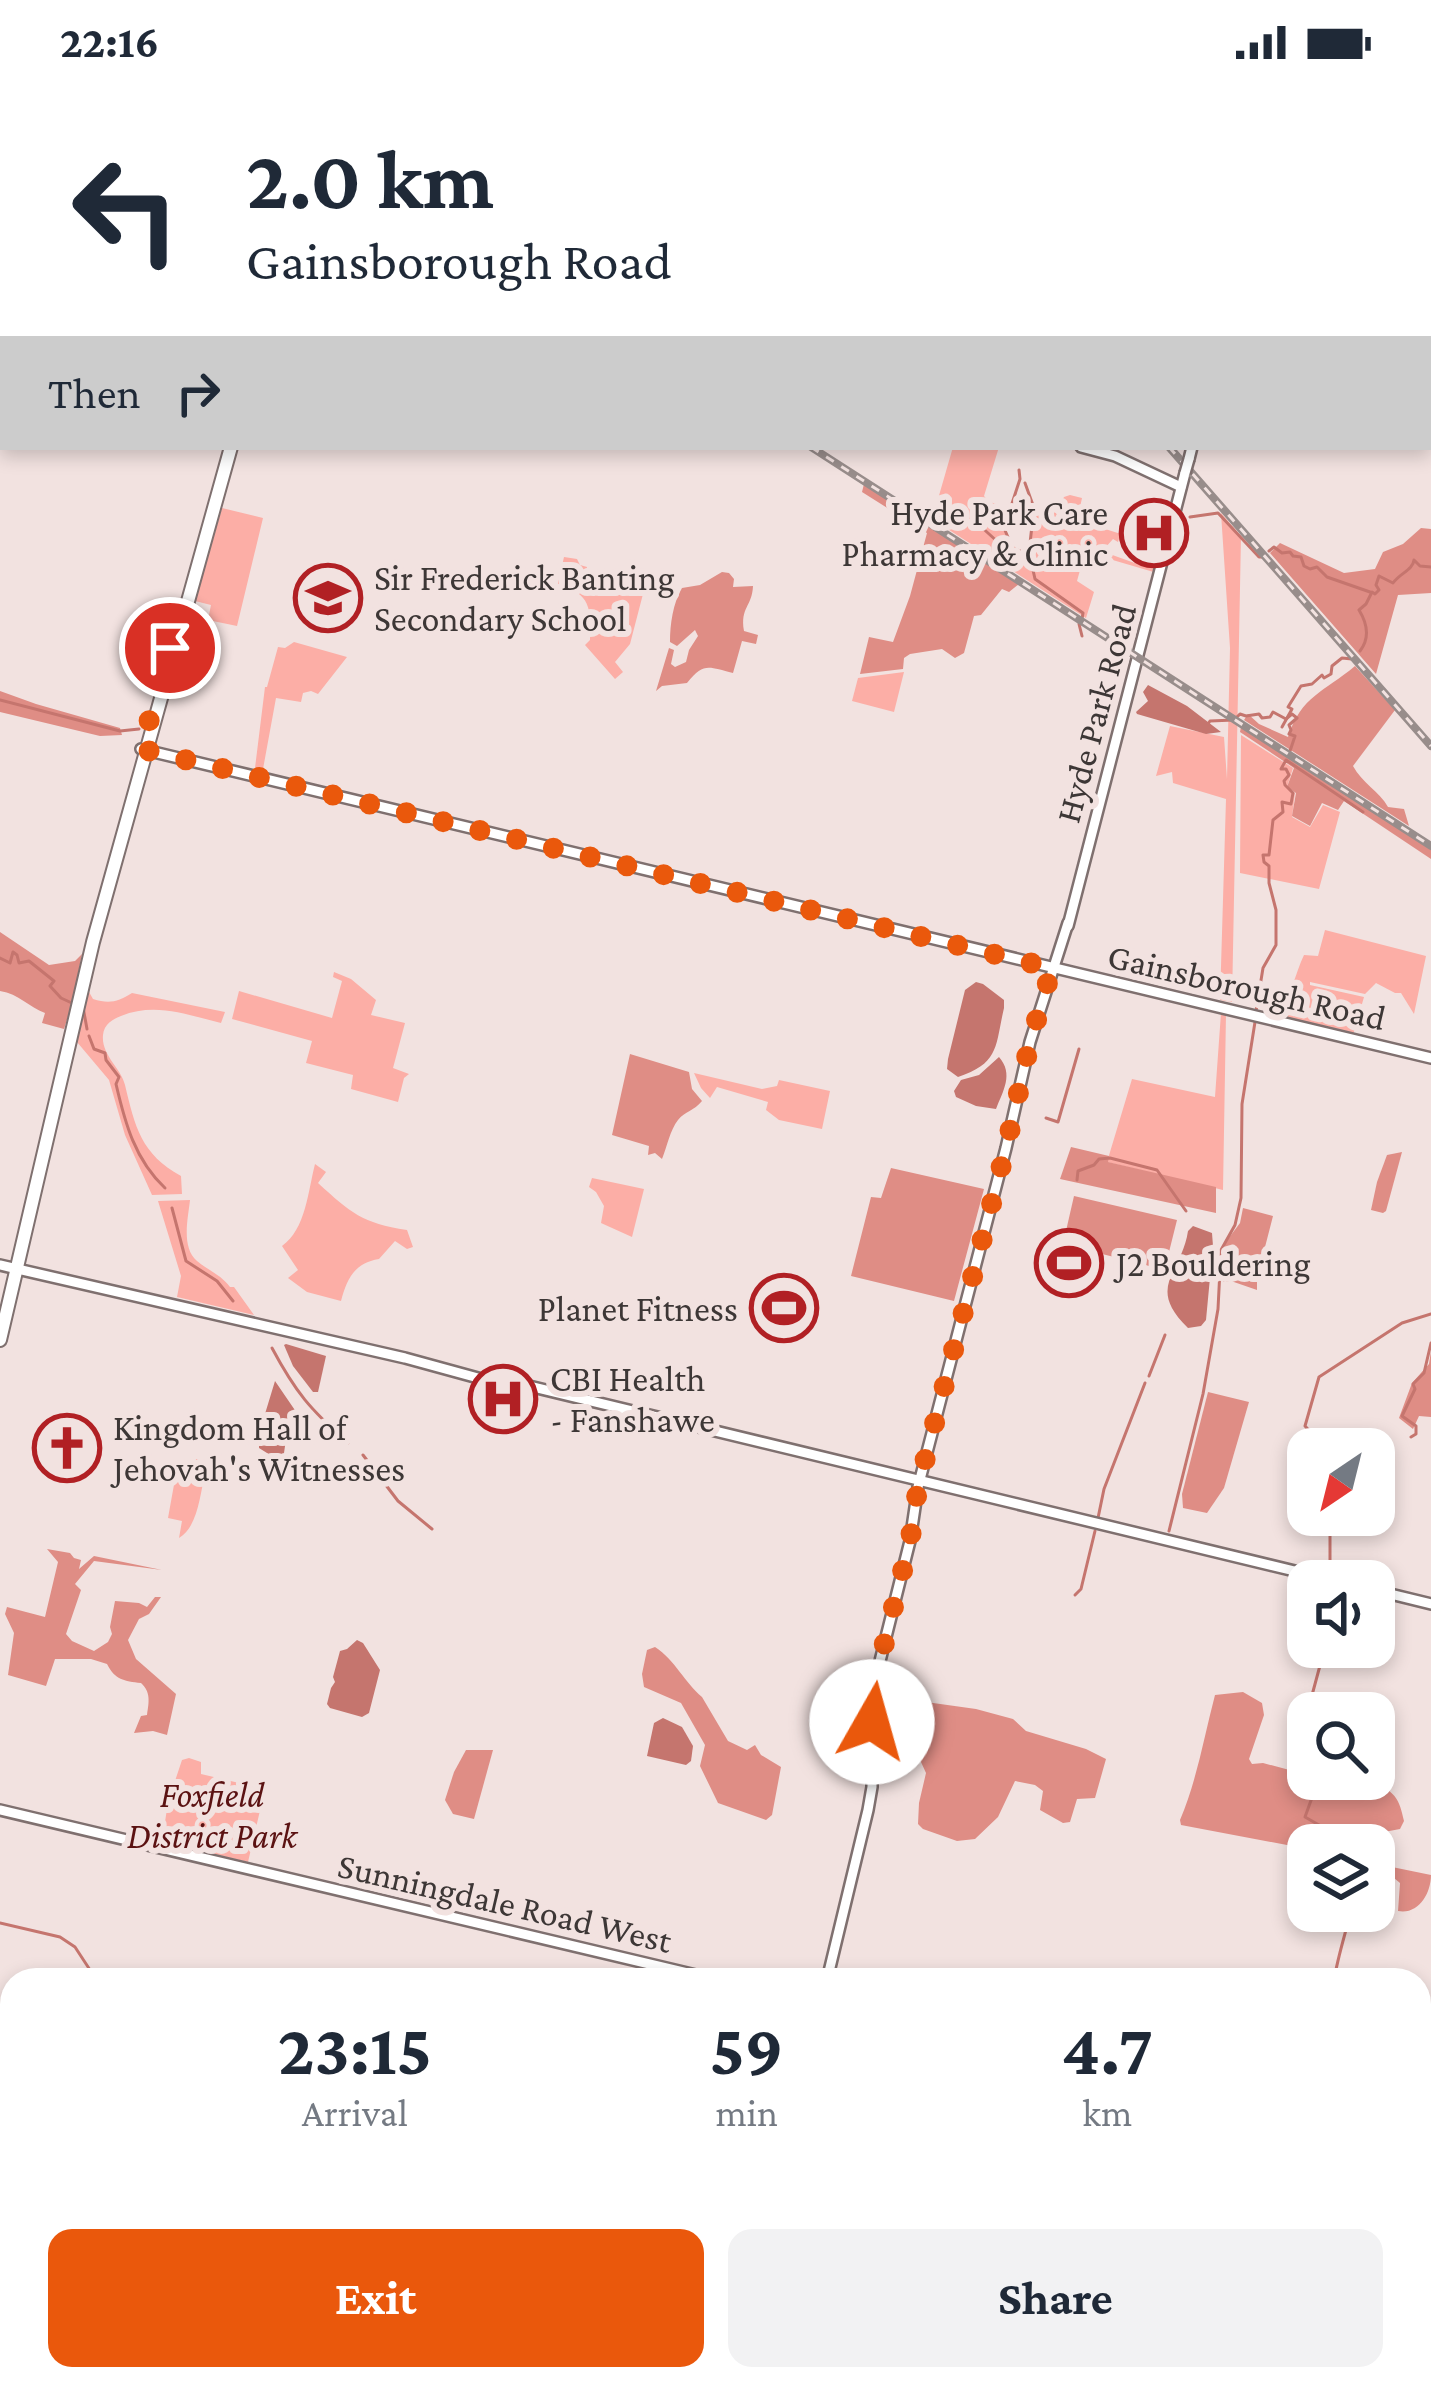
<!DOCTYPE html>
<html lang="en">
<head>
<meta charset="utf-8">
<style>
	body { margin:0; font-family:"Crimson Pro",serif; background:#f2f2f3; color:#1f2937; height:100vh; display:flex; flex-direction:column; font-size:45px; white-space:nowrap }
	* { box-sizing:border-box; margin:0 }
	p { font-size:39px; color:#747a83 }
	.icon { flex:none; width:66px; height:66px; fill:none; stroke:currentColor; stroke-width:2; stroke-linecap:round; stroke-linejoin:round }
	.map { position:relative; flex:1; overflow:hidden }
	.panel { position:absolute; left:0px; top:1884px; width:1431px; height:423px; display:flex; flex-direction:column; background:#fff; border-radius:36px 36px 0 0; box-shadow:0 6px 18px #0003 }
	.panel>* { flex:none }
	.hud { position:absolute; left:0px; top:0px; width:1431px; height:366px; box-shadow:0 6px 18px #0003; background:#fff; color:#1f2937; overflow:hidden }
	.needle { width:78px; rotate:215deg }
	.tools { position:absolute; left:1287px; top:1344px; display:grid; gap:24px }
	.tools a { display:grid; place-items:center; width:108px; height:108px; border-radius:24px; background:#fff; box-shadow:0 6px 18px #0003; font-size:60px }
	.pin { position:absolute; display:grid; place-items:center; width:102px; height:102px; color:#fff; margin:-51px; border:6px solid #fff; border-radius:50%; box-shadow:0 3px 12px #0007 }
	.me { position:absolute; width:132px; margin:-66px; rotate:7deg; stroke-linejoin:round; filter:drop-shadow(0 0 9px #0008) }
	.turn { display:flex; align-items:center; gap:42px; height:252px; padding:0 48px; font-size:54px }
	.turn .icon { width:156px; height:156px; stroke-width:2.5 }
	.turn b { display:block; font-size:84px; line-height:102px }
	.then { display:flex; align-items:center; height:114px; padding:0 48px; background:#0003; gap:24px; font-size:45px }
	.eta { display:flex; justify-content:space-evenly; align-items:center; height:204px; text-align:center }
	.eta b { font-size:72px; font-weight:700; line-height:84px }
	.button { display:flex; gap:24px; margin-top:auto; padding:24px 48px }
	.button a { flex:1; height:138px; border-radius:24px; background:#ea580c; color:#fff; font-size:48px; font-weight:700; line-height:138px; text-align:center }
	.button a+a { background:#f2f2f3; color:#1f2937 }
	.status { display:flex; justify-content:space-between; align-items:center; height:84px; padding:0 60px; background:#fff; direction:ltr }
	.status svg { height:33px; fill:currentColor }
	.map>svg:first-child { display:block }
	.green { fill:#fcaea6 }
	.forest { fill:#df8d85 }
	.water { fill:#c5756e }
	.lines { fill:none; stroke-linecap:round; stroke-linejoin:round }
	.stream { stroke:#c5756e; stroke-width:3 }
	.secondary-casing { stroke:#7f706f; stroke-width:14 }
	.primary-casing { stroke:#7f706f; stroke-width:16 }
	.secondary { stroke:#fff; stroke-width:9 }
	.primary { stroke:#fff; stroke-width:12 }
	.rail-casing { stroke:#988d8b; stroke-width:8 }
	.rail { stroke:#f2e2e0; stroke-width:3; stroke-dasharray:9; stroke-linecap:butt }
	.secondary-bridge-casing { stroke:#7f706f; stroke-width:14; stroke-linecap:butt }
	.secondary-bridge { stroke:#fff; stroke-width:9 }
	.route { stroke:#ea580c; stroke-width:21; stroke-dasharray:0 37.8 }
	.labels { text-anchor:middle; stroke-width:12; stroke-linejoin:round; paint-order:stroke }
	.poi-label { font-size:36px; fill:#3d3736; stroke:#f2e2e0; text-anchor:start }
	.street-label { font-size:36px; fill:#3d3736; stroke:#f2e2e0 }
	.park-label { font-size:36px; font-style:italic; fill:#5b1212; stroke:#f2e2e0 }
</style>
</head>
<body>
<div class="status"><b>22:16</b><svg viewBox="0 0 49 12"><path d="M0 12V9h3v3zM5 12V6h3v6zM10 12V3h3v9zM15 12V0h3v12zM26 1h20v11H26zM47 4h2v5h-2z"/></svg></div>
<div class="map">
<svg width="1431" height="2305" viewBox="0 0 1431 2305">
	<rect width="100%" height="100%" fill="#f2e2e0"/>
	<g class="green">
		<path d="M953,363h46l-15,49 5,6 20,5c-5,23 -8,33 15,46l4,-4 10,-42 18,6 8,-16 6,-2 12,3 -3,14 19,4v8l4,4 57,18v7h-6l2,-6 -35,-12 -2,7 -5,-3 -8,9 -1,4 39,14 4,-5 12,2 -2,10 -75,-22 -4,10 4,2 -5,18 17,11 -8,26 -157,-101 9,-18z"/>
		<path d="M222,424l41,10 -26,108 -29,-6 3,-15 -16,-4z"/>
		<path d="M1221,429l20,23 -9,466 -12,-2 6,-201 -53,-16 -1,-11 -16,4 14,-50 54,11 3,42 3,-131z"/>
		<path d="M564,473l13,2 3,6 7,2 -2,12 58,15 -13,50 -15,18 8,10 -8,7 -30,-34 5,-5c1,-32 1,-46 -32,-56z"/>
		<path d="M294,558l53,15 -29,37 -7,-3 -8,2 -2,9 -25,-4 -13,71 -8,-1 10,-81h2l11,-40 7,1z"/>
		<path d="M904,588l-10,40 -42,-11 6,-23z"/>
		<path d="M1241,651l52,33 -6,19 8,6 -3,24 18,10 13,-22 17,7 -21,77 -79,-16z"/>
		<path d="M1325,846l101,26 -12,58 -13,-21h-6l-19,-10 -11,11 -55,-12v3l54,12 -11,38 -82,-19 1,-7c21,-12 22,-33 32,-54l14,1z"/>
		<path d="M334,888l17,7 25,21 -5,15 34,8 -12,45 16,6 -5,4 -6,24 -47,-13 2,-14 -47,-12 6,-22 -80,-22 7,-28 93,27 10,-37 -9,-4z"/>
		<path d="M89,908l4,7c16,5 25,3 39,-6l93,19 -4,11c-33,-8 -66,-21 -100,-7 -8,3 -17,8 -18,19 -2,20 18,33 22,50 10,42 16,69 56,91l1,18 -30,1 -27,-60 -16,-55 -32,-38z"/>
		<path d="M1221,929l5,1 -3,176 -116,-28 25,-83 83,18z"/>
		<path d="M694,989l68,16 15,-3 2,-6 51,11 -8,38 -43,-9 -13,-10 2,-8 -51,-15 -7,11 -9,-10z"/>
		<path d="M315,1080l11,8 -8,11c33,30 44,40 89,47l6,17 -6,2 -12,-8 -16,18c-25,4 -32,20 -38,42l-34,-9 -19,-14 10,-8 -16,-24c24,-17 26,-55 33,-82z"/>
		<path d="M592,1094l52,11 -12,48 -31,-14 3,-17 -8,-14 -7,-5z"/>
		<path d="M190,1116c-2,19 -9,47 7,61 12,10 23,13 33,26h4l20,28 -77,-18 4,-21 -23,-75z"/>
		<path d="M196,1375l22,9 2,9 -15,-3c-5,20 -7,53 -26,64l3,-17 -14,-3 9,-50 16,3z"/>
		<path d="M189,1674l12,4v12l64,15 -17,73 -86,-20 6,-40 14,-42z"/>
	</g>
	<g class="forest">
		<path d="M864,400l155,100 -10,8 -7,-3 -21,26 -7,1 -10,37 -9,5 -13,-9 -32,5 -6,4 -1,11 -43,5 9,-37 24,5 17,-46 17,-63 -65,-41z"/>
		<path d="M1421,444l10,1v64l-33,2 -22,79 -106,-121 10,-10 64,30 31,-4 8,-17 20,-8z"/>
		<path d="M722,488l7,1 5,6 -1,8 20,-1c-1,21 -13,21 -9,45l14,4 -2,9 -14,-3 -9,32c-25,-6 -29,-11 -46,10l-25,3 -6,5 13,-43 5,2 -3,14 4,3 11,-5 3,-12 9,-14 -3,-6 -18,16 -7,-4c0,-18 3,-39 12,-54l18,-3z"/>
		<path d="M1355,582l40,44 -42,56c9,17 26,25 35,41l16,2 5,17 -165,-106 4,-6 11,10 29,13c13,-41 36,-45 67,-71z"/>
		<path d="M0,607l36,13 84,24 2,7 -22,1 -100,-24z"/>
		<path d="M1241,643l190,122v10l-87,-58 -6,9 -16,-7 -12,23 -18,-10 4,-23 -9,-6 7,-19 -54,-36z"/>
		<path d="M0,848l49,33 26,-4 7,-7 -10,50 -8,25 -22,-6 3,-10c-16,-6 -26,-19 -45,-22z"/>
		<path d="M630,970l59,18 3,17 10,12c-8,10 -17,10 -24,19 -8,10 -11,27 -16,39l-7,-6 -7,2 1,-9 -37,-11z"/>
		<path d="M1071,1063l38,9 -1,6 108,25v26l-156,-34z"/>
		<path d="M1402,1068l-16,59 -3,2 -12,-3 6,-28 10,-27z"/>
		<path d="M891,1084l93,21 -30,112 -103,-25 20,-79 10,1z"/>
		<path d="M1074,1112l103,24 -8,32 -8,17 -98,-25z"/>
		<path d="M1243,1124l30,8 -16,62v12l-26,-9 -8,1 2,-39 15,-20z"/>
		<path d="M1431,1267v66l-12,-1 -6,13 -14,-11 13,-35 17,-19z"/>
		<path d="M1208,1308l41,10 -25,86 -17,25 -24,-5 -1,-14z"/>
		<path d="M47,1465l23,4 4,5 7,2 -2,9 15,-13 68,14 -68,-9 -19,23 6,6 -15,44 6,7 22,10 14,-9 4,-8 -2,-7 5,-26 24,2 8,4 8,-10h6l-12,17 -10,5 -11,21 8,19 40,35 -9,41 -14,-4 -19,2 7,-17 6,-1c2,-13 4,-23 -6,-32 -17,-2 -26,-3 -34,-19l-16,-5h-36l-9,27 -38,-11 6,-42 -9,-19 2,-7 38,10 13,-55z"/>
		<path d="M655,1563c20,13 30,36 47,50l26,44 19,9 8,-5 6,10 20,12 -9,48 -6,5 -48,-17 -18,-37 5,-21 -24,-42 -37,-16 -2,-13 5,-24z"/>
		<path d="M1243,1608l19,11 2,12 -15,44 3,5 11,-1 45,12v4h12l13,10 17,-6 15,7 12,-8c19,13 22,16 27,39l-4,8 -16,3 -18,13h-58v4l-127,-24 -1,-5c17,-40 24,-83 35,-125z"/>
		<path d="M926,1618l50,7 37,10 13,12 60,18 20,10 -11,39 -18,1 -7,23 -7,1 -23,-13 3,-19 -8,-6 -20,-4 -17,36 -23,22 -18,2 -34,-12 -5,-5 1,-21 7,-30 -10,-22z"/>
		<path d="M466,1666h27l-19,69 -21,-5 -8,-14 9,-28z"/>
		<path d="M1392,1783l39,8c0,19 -13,40 -33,36l2,-28 -18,-15z"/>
		<path d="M12,1974v124l-12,-5v-114z"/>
		<path d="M1427,2235l4,1v69h-83l3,-10h68v-59z"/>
	</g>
	<g class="water">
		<path d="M1148,601l39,21 34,26 -15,2 -69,-20 -1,-2 12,-11 -5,-9z"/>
		<path d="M976,898l7,2 21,16v8c-9,38 -4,55 -46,69l-11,-8 1,-10 17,-69z"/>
		<path d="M999,973c15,17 4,34 -3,52l-20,-3 -20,-9 -2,-6 7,-11 18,-5z"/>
		<path d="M1193,1142l19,7 1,13 -7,74 -5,6 -13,2c-43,-42 -6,-55 0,-97z"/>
		<path d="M286,1260l40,12 -8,36h-5l-20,-26 -9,-21z"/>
		<path d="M275,1297l28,41 -16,10 -3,21 1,9 -2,1 -24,-15v-6l12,-5 -8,-4 -2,-6z"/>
		<path d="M357,1556l6,3 17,27 -11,43 -7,4 -32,-9 -3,-4 4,-16 4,-6 -2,-5 7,-26 7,-2z"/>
		<path d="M663,1634l19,9 11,19 -2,15 -5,4 -39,-9 7,-33z"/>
	</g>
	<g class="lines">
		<g class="stream">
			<path d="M1025,399l9,25 -5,44 6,27 48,34 -1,6"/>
			<path d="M1190,433l28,-4 41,44h3"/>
			<path d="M977,439l23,21 28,10"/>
			<path d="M1013,465l-9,-21 16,-49 -1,-9"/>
			<path d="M1269,467l5,-4 8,6 8,-1 3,4 8,1 3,9 6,3 7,-2 10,10 43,15"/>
			<path d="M1079,540l3,12"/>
			<path d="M1360,567c10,-13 7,-28 -1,-41l7,-6 6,-12 3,2 4,-4 -3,-5 3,-9 14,7c7,-10 20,-13 21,-23l6,6 11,1"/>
			<path d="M0,616l120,31 19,-2"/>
			<path d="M1208,640l2,-3 24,-1 6,-6 6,2 13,-2 3,4 8,-1 3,-5 13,7 6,-5 5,4 -8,7 2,5 -2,4 6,2 -5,15"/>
			<path d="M1282,643l10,-18 -4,-2 13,-21 11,-2 10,-9 2,3 7,-4 1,-8 10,-8 10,1"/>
			<path d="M0,874l10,5 3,-11 4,3 2,8 10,-2 25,20 -4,5 11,12 13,6"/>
			<path d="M83,923l4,22"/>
			<path d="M1256,927l7,-43 13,-23v-35l-7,-27v-17l-5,-4 -1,-7h6l4,-35 10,-8 -1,-10 9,2 2,-11 -8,-8 -1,-4 5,-6 -3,-6h-5l5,-9 77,52"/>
			<path d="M89,952l5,13 11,4 1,7 13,17 -3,7c9,39 19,76 49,104"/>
			<path d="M1046,1034l12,4 21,-73"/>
			<path d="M1077,1096l1,-9 16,-6 5,-6 11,-1 47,12 29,41"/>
			<path d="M172,1124l14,53 31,20 16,20"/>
			<path d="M272,1264c24,45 38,61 76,95"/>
			<path d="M1149,1292l16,-41"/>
			<path d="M1411,1353l5,-3v-8l-14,-10 13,-27 -2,-5 11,-11 7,-30"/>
			<path d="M1326,1365l-21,-23 14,-49 83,-54 29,-9"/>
			<path d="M363,1371l35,46 34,28"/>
			<path d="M1308,1412l-3,9 3,2"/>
			<path d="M1328,1431l2,1v63"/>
			<path d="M1098,1434l6,-29 41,-106"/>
			<path d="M1169,1447l34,-137 15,-85 3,-59 14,-25 6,-27 1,-94 13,-82"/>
			<path d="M1075,1511l6,-6 14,-58"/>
			<path d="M1308,1694l-17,-5 34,-126"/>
			<path d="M1311,1695l7,2 -13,36 21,12 4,16"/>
			<path d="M0,1839l60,14 15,10 17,26 14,7"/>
			<path d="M1334,1896c4,-24 11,-45 17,-69"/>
			<path d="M557,2305l6,-3 27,3"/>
			<path d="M638,2305l24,-6 28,6"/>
			<path d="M1351,2305l1,-10"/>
		</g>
		<g class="secondary-casing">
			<g id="secondary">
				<path d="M1283,3l1,-3"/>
				<path d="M0,103l3,1"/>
				<path d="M1081,363l34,9 66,31"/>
				<path d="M1189,375l3,-12"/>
				<path d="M141,665l1290,309"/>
				<path d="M1068,842l117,-453"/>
				<path d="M0,1181l405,93 95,26"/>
				<path d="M496,1297l4,-2 836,202"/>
				<path d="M1374,1506l57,14"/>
				<path d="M0,1726l717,170"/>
				<path d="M827,1896l41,-170 4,-23v-71l5,-43 33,-132 8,-54 88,-339 24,-106 38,-119"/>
				<path d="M1419,2063l12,2"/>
				<path d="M0,2295l40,10"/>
				<path d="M704,2305l3,-10"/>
			</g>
		</g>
		<g class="primary-casing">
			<g id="primary">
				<path d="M323,3v-3"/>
				<path d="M0,1256l93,-398 138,-495"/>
			</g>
		</g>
		<use href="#secondary" class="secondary"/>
		<use href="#primary" class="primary"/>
		<g class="rail-casing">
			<g id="rail">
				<path d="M249,0l5,3"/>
				<path d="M853,0l3,3"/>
				<path d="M811,363l620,399"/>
				<path d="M1169,363l262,299"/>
			</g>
		</g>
		<use href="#rail" class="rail"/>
		<g class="secondary-bridge-casing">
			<path id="secondary-bridge" d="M1185,389l4,-14"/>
		</g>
		<use href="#secondary-bridge" class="secondary-bridge"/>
	</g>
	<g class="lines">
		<path class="route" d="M170,564l-29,101 911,219 -22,74 -24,106 -88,339 -8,54 -33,132 -5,49"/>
	</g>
	<defs>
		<g id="hospital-ring" transform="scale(3.45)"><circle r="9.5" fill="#f2e2e0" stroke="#b12024" stroke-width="1.5"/><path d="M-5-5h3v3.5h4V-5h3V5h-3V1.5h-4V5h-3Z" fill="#b12024"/></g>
		<g id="school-ring" transform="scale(3.45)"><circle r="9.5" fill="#f2e2e0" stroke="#b12024" stroke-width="1.5"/><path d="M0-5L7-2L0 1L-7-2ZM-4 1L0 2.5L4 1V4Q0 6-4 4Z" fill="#b12024"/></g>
		<g id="stadium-ring" transform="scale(3.45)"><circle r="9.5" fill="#f2e2e0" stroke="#b12024" stroke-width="1.5"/><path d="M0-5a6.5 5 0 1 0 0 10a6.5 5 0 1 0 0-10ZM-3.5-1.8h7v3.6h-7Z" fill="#b12024"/></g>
		<g id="church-ring" transform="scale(3.45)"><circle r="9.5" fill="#f2e2e0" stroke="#b12024" stroke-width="1.5"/><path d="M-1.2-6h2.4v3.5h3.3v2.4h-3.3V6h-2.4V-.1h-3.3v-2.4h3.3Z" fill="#b12024"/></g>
	</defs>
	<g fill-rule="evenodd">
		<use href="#hospital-ring" x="1154" y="449"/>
		<use href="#school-ring" x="328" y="514"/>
		<use href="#stadium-ring" x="1069" y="1179"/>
		<use href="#stadium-ring" x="784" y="1224"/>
		<use href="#hospital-ring" x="503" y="1315"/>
		<use href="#church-ring" x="67" y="1364"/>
	</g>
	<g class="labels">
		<g class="poi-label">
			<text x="1108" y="441" text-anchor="end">Hyde Park Care<tspan x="1108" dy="41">Pharmacy &amp; Clinic</tspan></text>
			<text x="374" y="506">Sir Frederick Banting<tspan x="374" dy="41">Secondary School</tspan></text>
			<text x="1116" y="1192">J2 Bouldering</text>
			<text x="738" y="1237" text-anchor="end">Planet Fitness</text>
			<text x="550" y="1307">CBI Health<tspan x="550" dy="41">- Fanshawe</tspan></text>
			<text x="113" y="1356">Kingdom Hall of<tspan x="113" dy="41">Jehovah's Witnesses</tspan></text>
		</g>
		<g class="street-label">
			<text transform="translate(1095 629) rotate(-75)" y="13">Hyde Park Road</text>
			<text transform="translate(1247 902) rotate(13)" y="13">Gainsborough Road</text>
			<text transform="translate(505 1818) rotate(13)" y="13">Sunningdale Road West</text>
		</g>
		<g class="park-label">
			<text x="212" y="1723">Foxfield<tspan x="212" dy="41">District Park</tspan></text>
		</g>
	</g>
</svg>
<div class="tools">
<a><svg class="needle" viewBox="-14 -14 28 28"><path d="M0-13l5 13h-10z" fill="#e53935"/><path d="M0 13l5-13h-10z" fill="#747a83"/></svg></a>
<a><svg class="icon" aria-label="sound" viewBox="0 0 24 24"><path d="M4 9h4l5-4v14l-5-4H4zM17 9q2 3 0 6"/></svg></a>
<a><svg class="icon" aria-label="search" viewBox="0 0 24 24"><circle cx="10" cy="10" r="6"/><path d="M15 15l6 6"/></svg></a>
<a><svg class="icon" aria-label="layers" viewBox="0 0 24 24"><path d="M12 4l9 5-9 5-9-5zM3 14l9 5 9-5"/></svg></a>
</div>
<div class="pin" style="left:170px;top:564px;background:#d93025"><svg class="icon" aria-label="arrive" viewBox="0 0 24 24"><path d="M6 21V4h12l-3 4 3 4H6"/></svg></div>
<svg class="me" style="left:872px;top:1638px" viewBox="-20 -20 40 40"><circle r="19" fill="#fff"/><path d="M0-13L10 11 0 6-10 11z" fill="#ea580c"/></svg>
<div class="hud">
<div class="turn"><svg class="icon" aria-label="left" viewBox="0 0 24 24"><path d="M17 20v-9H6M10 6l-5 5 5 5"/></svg><div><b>2.0 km</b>Gainsborough Road</div></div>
<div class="then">Then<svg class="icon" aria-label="right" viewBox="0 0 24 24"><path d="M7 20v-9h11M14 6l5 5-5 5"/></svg></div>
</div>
<section class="panel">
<div class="eta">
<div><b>23:15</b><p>Arrival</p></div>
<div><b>59</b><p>min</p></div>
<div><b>4.7</b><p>km</p></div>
</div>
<div class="button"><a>Exit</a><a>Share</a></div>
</section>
</div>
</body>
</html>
